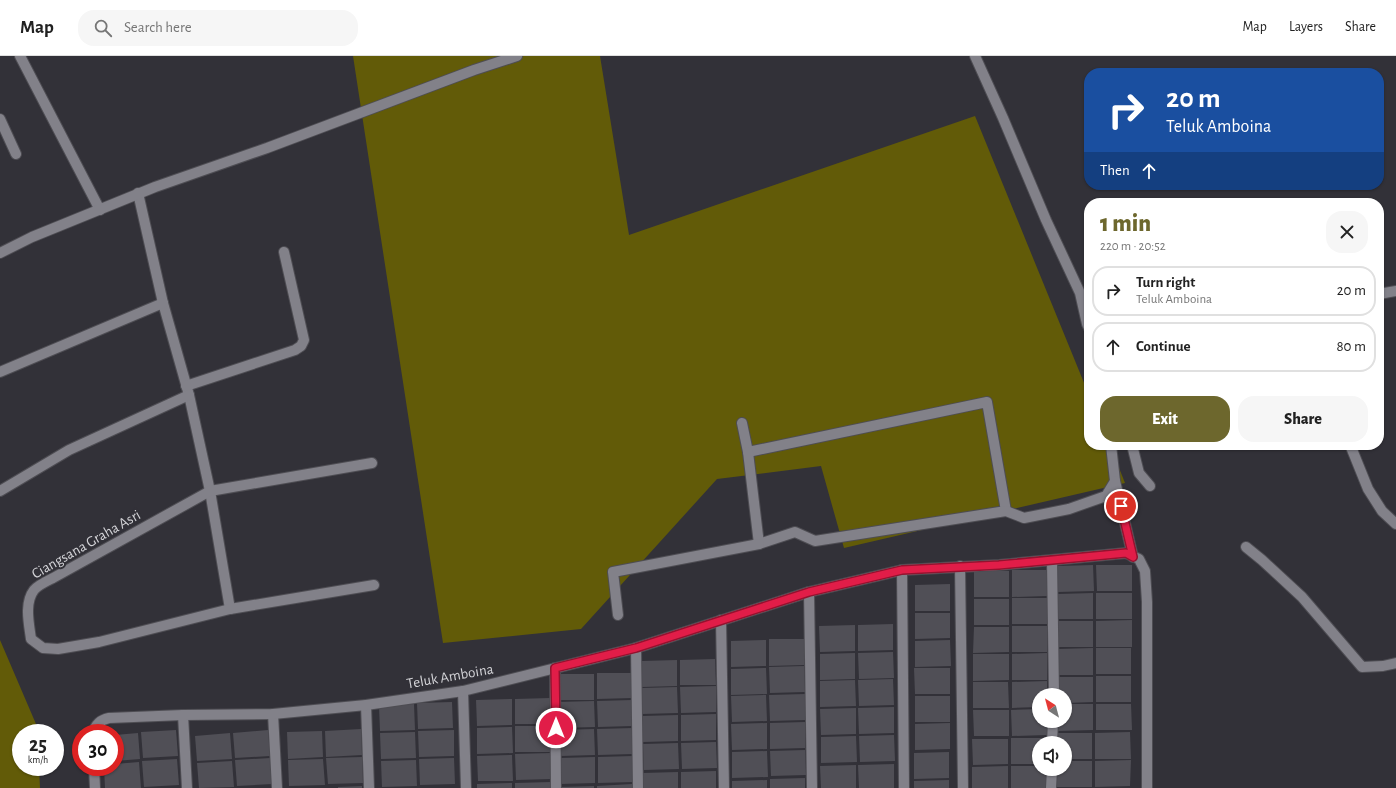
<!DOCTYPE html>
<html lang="en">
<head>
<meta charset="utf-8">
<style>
	body { margin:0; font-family:"Alegreya Sans",sans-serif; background:#f6f6f6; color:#222; height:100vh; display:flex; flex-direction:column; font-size:15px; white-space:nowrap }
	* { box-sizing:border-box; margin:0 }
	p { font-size:13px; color:#767676 }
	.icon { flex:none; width:22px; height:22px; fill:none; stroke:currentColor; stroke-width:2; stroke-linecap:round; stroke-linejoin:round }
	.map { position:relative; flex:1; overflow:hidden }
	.panel { position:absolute; left:1084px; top:142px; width:300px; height:252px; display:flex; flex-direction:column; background:#fff; border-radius:16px; box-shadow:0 1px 3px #0004 }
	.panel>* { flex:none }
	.guide { position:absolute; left:1084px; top:12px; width:300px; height:122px; border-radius:16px; box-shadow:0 1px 3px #0004; background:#1a4fa0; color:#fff; overflow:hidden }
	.needle { width:26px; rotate:324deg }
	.controls { position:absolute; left:1032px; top:632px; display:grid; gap:8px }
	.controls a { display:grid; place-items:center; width:40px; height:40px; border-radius:50%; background:#fff; box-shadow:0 1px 3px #0004; font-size:20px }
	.speed { position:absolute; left:12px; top:668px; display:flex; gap:8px; font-size:20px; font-weight:700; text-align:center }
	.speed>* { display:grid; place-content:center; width:52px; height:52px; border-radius:50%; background:#fff; box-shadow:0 1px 3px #0004; line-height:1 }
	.speed small { font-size:10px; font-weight:400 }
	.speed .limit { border:6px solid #d22; background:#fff; color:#111 }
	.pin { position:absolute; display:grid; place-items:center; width:34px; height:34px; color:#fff; margin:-17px; border:2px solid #fff; border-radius:50%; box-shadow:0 1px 4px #0007 }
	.me { position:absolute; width:44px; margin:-22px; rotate:0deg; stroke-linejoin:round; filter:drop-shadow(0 0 3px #0008) }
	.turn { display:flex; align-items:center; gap:14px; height:84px; padding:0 16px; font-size:18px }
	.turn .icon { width:52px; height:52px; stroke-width:2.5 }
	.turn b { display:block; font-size:28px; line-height:34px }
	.then { display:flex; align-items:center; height:38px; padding:0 16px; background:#0003; gap:8px; font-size:15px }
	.round { display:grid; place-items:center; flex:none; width:42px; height:42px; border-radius:16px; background:#f6f6f6 }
	.head { display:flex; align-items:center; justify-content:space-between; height:68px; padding:0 16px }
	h1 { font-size:24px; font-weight:800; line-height:30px; color:#6d672d }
	.primary-button { display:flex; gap:8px; margin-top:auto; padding:8px 16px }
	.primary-button a { flex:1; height:46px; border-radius:16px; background:#6d672d; color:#fff; font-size:16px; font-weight:800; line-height:46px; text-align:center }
	.primary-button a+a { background:#f6f6f6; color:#222 }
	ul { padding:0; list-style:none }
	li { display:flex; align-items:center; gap:12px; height:50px; margin:0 8px 6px; padding:0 8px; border:2px solid #e0e0e0; border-radius:16px }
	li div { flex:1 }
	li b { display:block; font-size:15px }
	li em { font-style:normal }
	header { display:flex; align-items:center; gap:24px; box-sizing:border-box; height:56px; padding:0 20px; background:#fff; border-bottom:1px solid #e0e0e0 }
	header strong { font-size:19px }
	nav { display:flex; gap:22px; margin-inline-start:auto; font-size:14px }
	.search { width:280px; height:36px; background:#f6f6f6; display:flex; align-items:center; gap:10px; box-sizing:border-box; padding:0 14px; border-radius:16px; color:#767676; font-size:15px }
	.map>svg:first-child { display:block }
	.forest { fill:#625b08 }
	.building { fill:#504f56 }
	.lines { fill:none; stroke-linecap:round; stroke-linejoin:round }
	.minor-casing { stroke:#4e4d53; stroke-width:12 }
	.minor { stroke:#828189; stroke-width:10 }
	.route-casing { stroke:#92132f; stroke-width:10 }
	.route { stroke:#e11d48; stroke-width:7 }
	.labels { text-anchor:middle; stroke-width:4; stroke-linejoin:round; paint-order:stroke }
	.street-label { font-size:15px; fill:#d3d3d7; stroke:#323138 }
</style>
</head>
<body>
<header>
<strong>Map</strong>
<div class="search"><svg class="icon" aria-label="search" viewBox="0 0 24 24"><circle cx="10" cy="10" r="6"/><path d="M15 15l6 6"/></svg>Search here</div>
<nav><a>Map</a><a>Layers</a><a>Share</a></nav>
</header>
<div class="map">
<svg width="1396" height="732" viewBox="0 0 1396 732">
	<rect width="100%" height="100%" fill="#323138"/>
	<g class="forest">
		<path d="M353,0h247l29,179 346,-119 114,279v50h21l15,38 -281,65 -23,-82 -104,13 -136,150 -138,14z"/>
		<path d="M0,584l36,84 1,9h-16v34h18l1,21h-40z"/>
	</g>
	<g class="building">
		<path d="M1093,509l1,26 -36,1v-26z"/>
		<path d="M1096,509h36v26h-35z"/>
		<path d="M1012,514h35v26l-35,1z"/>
		<rect x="974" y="515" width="35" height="26"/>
		<path d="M950,528v27h-35v-26z"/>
		<path d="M1093,537v26h-35v-25z"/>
		<rect x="1096" y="537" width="36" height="26"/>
		<rect x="1012" y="542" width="35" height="26"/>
		<rect x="974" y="543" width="35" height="26"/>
		<path d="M915,557h35v25l-35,1z"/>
		<path d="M1132,564v27h-36v-26z"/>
		<rect x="1058" y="565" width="35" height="26"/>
		<path d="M893,568v26l-35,1v-26z"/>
		<path d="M855,569v26l-35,1 -1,-26z"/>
		<rect x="1012" y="570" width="35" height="26"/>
		<path d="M974,571h35v25l-36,1z"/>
		<path d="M769,583h35v26l-35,1z"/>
		<path d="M766,584v26l-35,1v-26z"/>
		<path d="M950,584l1,26 -36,1v-26z"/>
		<path d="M1093,592v27h-35v-26z"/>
		<rect x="1096" y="592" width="35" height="26"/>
		<path d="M893,596l1,26 -35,1 -1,-26z"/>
		<path d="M855,597v26l-35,1v-26z"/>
		<path d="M1047,597v27h-35v-26z"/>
		<path d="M973,598h36v26l-36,1z"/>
		<path d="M715,603l1,26h-36v-25z"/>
		<path d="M677,604v26l-35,1v-26z"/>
		<path d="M804,610l1,26 -35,1 -1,-26z"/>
		<path d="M766,612l1,26 -36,1v-26z"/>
		<path d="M914,612h36v26h-35z"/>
		<path d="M597,617h35l1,25 -36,1z"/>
		<rect x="559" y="618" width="35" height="26"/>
		<rect x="1096" y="620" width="35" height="26"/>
		<path d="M1058,621h35v25l-28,1v-8h-7z"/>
		<path d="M893,623l1,26 -35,1 -1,-26z"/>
		<path d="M855,624l1,26 -36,1v-26z"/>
		<path d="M1047,625v14h-8v12l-27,1v-26z"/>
		<path d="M973,626h35l1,26h-36z"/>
		<path d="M716,630v26l-35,1 -1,-26z"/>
		<path d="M677,631l1,26 -36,1v-26z"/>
		<path d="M805,638v26l-35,1 -1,-26z"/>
		<path d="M766,639l1,26 -35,1 -1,-26z"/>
		<rect x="915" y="640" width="35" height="26"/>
		<path d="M550,642v26h-35v-25z"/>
		<path d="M512,643v26l-35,1 -1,-26z"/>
		<path d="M632,644l1,26 -35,1 -1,-26z"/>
		<path d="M594,645l1,26 -36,1 -1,-26z"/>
		<path d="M452,646l1,26 -35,1 -1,-26z"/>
		<path d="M414,648l1,26 -35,1 -1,-25z"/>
		<path d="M1065,648h28v26l-35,1v-10h7z"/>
		<path d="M1096,648h35l1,26h-36z"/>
		<path d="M894,651v26l-35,1 -1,-26z"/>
		<path d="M856,652v26l-35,1 -1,-26z"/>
		<path d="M1039,653v12h8v14l-35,1 -1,-26z"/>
		<path d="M973,654h36v26h-35z"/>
		<path d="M716,658v26l-35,1v-26z"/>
		<path d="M678,659v26l-35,1 -1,-26z"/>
		<path d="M805,666v26l-35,1v-26z"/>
		<path d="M767,667v26l-35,1 -1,-26z"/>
		<path d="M950,667v26l-35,1v-26z"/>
		<path d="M515,670h35l1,26h-36z"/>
		<path d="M512,671l1,26 -36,1v-26z"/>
		<path d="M633,672v26l-35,1 -1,-26z"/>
		<path d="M361,673l1,26 -36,2 -1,-26z"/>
		<path d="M594,673l1,26 -35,1 -1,-26z"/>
		<path d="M176,674l2,26 -35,2 -2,-26z"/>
		<path d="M268,674l2,26 -35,2 -2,-25z"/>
		<path d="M454,674v26l-35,1 -1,-26z"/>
		<path d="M322,675l1,26 -35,2 -1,-27z"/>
		<path d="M415,676l1,26 -35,1 -1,-26z"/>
		<path d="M1130,676l1,27h-36v-26z"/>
		<path d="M138,677l2,26 -25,2v-26z"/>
		<path d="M230,677l2,26 -35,2 -2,-25z"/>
		<path d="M1057,677h35v26h-27v-16h-8z"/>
		<path d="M894,679l1,26 -35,1 -1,-26z"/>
		<path d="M856,680l1,26 -36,1v-26z"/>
		<path d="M1011,682h35v5h-7v21h-28z"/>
		<path d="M972,683h36v25l-35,1z"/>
		<path d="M716,686l1,26 -35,1 -1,-26z"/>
		<path d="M678,687l1,26 -35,1 -1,-26z"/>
		<path d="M805,694l1,25 -35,1 -1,-25z"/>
		<path d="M767,695l1,26 -36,1v-26z"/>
		<path d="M949,696v26l-35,1v-26z"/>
		<path d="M551,697l1,26 -36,1 -1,-26z"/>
		<path d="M512,699l1,26h-35l-1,-25z"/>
		<path d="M633,700l1,26 -36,1v-26z"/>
		<path d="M362,701l1,26 -35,1 -2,-26z"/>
		<path d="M595,701v26l-35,1v-26z"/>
		<path d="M270,702l2,26 -35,2 -2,-26z"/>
		<path d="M454,702l1,26 -35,1 -1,-26z"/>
		<path d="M177,703l2,26 -35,2 -2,-26z"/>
		<path d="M323,703l2,26 -36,1 -1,-26z"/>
		<path d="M416,704l1,26 -35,1 -1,-26z"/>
		<path d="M1131,704l-1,26 -35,1v-26z"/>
		<path d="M232,705l2,26 -35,1 -2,-25z"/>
		<path d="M1065,705h27v26h-35v-18h8z"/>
		<path d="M139,706l2,26h-36l-1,-21h11v-3z"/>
		<path d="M894,708v24h-35l-1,-23z"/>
		<path d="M856,709v23h-35l-1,-22z"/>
		<path d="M1008,710v22h-36v-21z"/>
		<path d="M1011,710h28v3h7v19h-35z"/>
		<path d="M716,715v17h-35v-16z"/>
		<path d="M678,716v16h-35l-1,-15z"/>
		<path d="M805,722v10h-35v-9z"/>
		<path d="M767,724v8h-35v-7z"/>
		<path d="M949,724v8h-35v-7z"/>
		<path d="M551,726v6h-36v-5z"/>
		<path d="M512,727v5h-35v-4z"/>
		<path d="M632,728l1,4h-36v-2z"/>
		<path d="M362,730v2h-24v-1z"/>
		<path d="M594,730v2h-35v-1z"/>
	</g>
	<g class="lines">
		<g class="minor-casing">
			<g id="minor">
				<path d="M20,0l80,154"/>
				<path d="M975,0l28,62 43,102 34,73 7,31 2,4"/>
				<path d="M0,63l16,35"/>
				<path d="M138,137l25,110 26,92 21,96 20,118"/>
				<path d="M0,197l32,-16 123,-50 112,-39 207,-78 43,-14"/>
				<path d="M1379,238l17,-3"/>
				<path d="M0,316l163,-69"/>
				<path d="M186,330l109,-36 6,-4 3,-6 -20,-88"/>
				<path d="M742,367l6,29 239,-50 19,109"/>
				<path d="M1132,389l7,28 11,13"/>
				<path d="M1351,391l17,42 14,22 14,13"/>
				<path d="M748,396l11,92 36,-12 20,9 191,-30 18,7 45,-9 37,-13 9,-15 -4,-36"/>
				<path d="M372,407l-162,28 -157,87c-6,3 -15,7 -19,12 -10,13 -5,34 -3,49l12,9 15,1 41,-7 131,-33 144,-24"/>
				<path d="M1115,425l18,76"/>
				<path d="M0,435l69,-41 120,-55"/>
				<path d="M1246,491l16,13 40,37 60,70 21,-1 13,-3"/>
				<path d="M1052,505l2,134"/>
				<path d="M960,510l3,222"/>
				<path d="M902,514l2,218"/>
				<path d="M809,536l3,196"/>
				<path d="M618,559l-5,-43 146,-28"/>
				<path d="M721,564l3,168"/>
				<path d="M636,592l2,140"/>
				<path d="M555,612l1,120"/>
				<path d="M463,635l3,97"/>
				<path d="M366,649l3,83"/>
				<path d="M273,658l4,74"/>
				<path d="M183,659l4,73"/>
				<path d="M93,677c3,-9 7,-13 16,-15l74,-3 90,-1 93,-9 97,-14 173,-43 173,-56 93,-22 97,-5 127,-12 13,6 6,12 2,31v186"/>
				<path d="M1052,687l1,-22"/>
				<path d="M94,711l1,21"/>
				<path d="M1051,732l1,-19"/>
			</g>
		</g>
		<use href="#minor" class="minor"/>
	</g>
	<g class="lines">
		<g class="route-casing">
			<path id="route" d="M556,672l-1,-60 81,-20 173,-56 93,-22 97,-5 127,-12 7,4 -12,-51"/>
		</g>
		<use href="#route" class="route"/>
	</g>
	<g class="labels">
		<g class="street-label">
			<text transform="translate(86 488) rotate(-30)" y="5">Ciangsana Graha Asri</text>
			<text transform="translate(450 620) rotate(-10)" y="5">Teluk Amboina</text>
		</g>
	</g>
</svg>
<div class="controls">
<a><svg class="needle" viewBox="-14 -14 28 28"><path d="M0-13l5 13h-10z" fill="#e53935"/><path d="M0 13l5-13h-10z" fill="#767676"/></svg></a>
<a><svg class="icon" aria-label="sound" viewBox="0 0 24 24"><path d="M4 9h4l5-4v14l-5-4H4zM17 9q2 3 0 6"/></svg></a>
</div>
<div class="speed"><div>25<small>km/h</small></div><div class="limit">30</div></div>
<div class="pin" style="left:1121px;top:450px;background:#d93025"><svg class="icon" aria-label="arrive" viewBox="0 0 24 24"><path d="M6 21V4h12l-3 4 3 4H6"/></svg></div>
<svg class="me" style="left:556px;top:672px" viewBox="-20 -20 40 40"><circle r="17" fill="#e11d48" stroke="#fff" stroke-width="3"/><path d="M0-11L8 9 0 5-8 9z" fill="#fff"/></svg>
<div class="guide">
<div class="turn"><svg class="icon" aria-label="right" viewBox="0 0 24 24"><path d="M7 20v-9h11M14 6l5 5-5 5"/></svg><div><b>20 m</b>Teluk Amboina</div></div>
<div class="then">Then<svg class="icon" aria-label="ahead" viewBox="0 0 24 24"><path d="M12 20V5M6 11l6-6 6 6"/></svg></div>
</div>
<section class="panel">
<div class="head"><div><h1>1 min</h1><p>220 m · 20:52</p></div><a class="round"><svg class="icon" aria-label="close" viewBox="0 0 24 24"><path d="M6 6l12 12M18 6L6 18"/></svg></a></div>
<ul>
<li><svg class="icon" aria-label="right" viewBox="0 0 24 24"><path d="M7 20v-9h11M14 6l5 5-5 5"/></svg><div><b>Turn right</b><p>Teluk Amboina</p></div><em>20 m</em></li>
<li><svg class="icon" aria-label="ahead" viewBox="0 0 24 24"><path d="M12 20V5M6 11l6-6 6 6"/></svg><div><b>Continue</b></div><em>80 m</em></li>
</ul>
<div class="primary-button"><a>Exit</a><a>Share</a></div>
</section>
</div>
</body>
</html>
